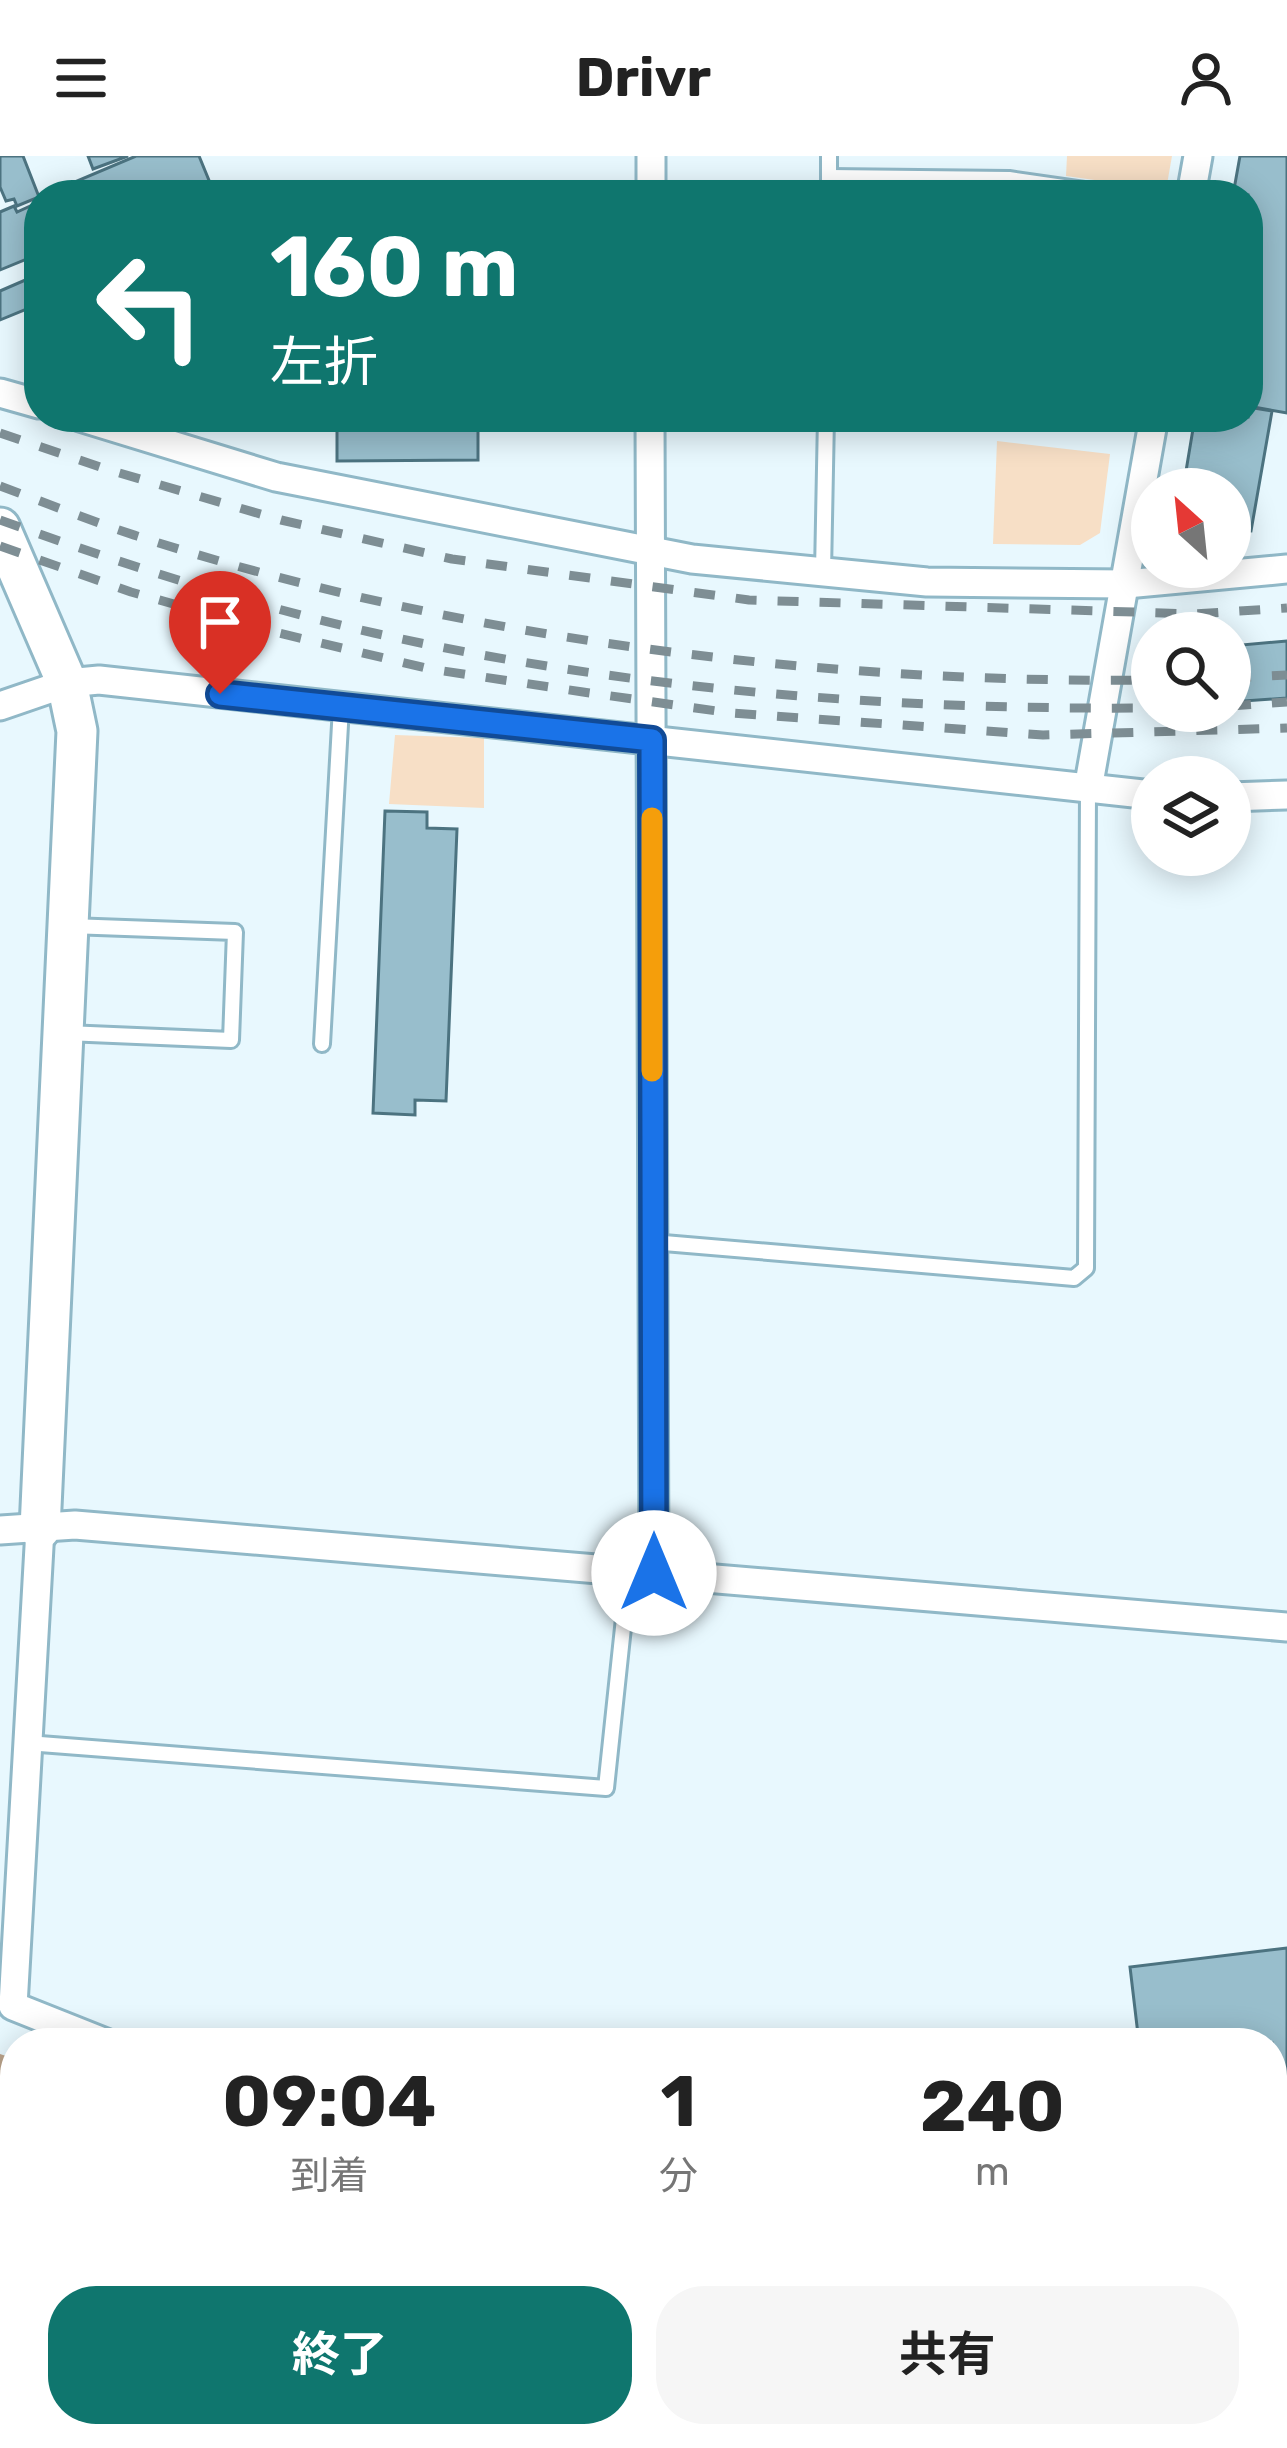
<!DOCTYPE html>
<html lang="ja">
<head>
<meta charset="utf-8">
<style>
	body { margin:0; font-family:Rubik,"Noto Sans JP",sans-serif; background:#f6f6f6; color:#222; height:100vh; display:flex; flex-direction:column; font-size:45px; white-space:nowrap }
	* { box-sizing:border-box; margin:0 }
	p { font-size:39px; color:#767676 }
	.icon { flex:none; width:66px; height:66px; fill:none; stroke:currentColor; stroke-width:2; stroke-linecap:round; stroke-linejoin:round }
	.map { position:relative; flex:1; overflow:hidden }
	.sheet { position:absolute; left:0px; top:1872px; width:1287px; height:420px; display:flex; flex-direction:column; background:#fff; border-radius:48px 48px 0 0; box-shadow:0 6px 30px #0003 }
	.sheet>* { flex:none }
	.hud { position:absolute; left:24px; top:24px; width:1239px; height:252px; border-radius:48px; box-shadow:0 6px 30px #0003; background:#0f766e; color:#fff; overflow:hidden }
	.needle { width:78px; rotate:333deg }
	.buttons { position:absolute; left:1131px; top:312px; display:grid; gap:24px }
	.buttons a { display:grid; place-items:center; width:120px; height:120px; border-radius:50%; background:#fff; box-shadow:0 6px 30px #0003; font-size:60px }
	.pin { position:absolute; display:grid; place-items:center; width:102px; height:102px; color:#fff; margin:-123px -51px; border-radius:50% 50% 50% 0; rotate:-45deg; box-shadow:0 0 12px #0007 }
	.pin .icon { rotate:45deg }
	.me { position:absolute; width:132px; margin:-66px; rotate:0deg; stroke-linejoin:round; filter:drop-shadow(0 0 9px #0008) }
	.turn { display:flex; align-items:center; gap:42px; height:252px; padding:0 48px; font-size:54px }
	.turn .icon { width:156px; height:156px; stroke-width:2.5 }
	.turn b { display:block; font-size:84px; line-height:102px }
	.eta { display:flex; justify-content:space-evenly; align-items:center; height:204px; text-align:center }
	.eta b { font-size:72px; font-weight:700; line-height:84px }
	.action { display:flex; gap:24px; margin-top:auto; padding:24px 48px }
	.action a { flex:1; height:138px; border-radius:48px; background:#0f766e; color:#fff; font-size:48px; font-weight:700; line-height:138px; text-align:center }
	.action a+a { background:#f6f6f6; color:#222 }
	header { display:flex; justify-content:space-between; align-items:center; height:156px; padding:0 48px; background:#fff; font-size:54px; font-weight:700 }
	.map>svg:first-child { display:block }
	.green { fill:#f7dfc6 }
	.water { fill:#bda58c }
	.building { fill:#98becc; stroke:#4c7380; stroke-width:3 }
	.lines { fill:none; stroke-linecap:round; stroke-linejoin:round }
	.lane-casing { stroke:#90b8c7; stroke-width:20 }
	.street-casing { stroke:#90b8c7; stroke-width:33 }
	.secondary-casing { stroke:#90b8c7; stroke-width:45 }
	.path { stroke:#8d9da3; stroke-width:6; stroke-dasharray:6 9; stroke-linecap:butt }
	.lane { stroke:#fff; stroke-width:14 }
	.street { stroke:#fff; stroke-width:27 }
	.secondary { stroke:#fff; stroke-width:39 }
	.rail { stroke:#7e8e94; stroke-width:9; stroke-dasharray:21 21; stroke-linecap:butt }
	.route-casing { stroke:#114b97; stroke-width:30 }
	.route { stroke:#1a73e8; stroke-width:21 }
	.slow { stroke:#f59e0b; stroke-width:21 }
</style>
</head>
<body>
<header><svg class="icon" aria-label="menu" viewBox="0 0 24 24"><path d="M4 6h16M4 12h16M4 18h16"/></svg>Drivr<svg class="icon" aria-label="person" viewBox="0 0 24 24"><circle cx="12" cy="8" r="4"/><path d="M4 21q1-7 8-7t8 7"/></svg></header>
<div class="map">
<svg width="1287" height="2292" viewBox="0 0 1287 2292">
	<rect width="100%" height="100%" fill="#e8f8fe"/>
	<g class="green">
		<path d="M1067,0h105l-6,34 -100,-14z"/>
		<path d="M997,285l113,13 -10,79 -20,12 -87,-1z"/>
		<path d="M395,579l89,3v70l-95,-4z"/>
	</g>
	<g class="water">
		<path d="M0,1898l15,5v218l-15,-6z"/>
		<path d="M356,2277h415l25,15h-412z"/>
	</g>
	<g class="building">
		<path d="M0,0h23l16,41 -22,9 -3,-7 -8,2 -6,-14z"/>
		<path d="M88,0h40l-35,13z"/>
		<path d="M136,0h63l16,39h-155l-2,-6z"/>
		<path d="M1240,0h47v257l-39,-7v-211h-15z"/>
		<path d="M39,46v52l-39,16v-58l14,-6 3,6z"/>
		<path d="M39,118v30l-39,16v-29z"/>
		<path d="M1248,251l24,4 -21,120 -21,-1v-41h-47l12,-72h53z"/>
		<path d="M337,261h141v43l-141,1z"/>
		<path d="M1287,485v57l-57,4v-56z"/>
		<path d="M385,655l42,1v16l30,1 -11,272 -31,-1v15l-42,-2z"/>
		<path d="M1287,1792v500h-102l-2,-15h89v-390h-133l-9,-76z"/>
	</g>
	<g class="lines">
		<g class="lane-casing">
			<g id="lane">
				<path d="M829,21l180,2 110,16"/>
				<path d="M829,39v-39"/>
				<path d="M823,416l3,-155"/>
				<path d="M66,877l165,7 4,-108 -165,-6"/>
				<path d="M322,888l19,-337"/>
				<path d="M652,1086l422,36 12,-10 2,-479"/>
				<path d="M27,1587l579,45 23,-217"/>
			</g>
		</g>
		<g class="street-casing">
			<g id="street">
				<path d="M651,39v-39"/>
				<path d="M1191,39l7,-39"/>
				<path d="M0,237l39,11"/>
				<path d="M80,261l196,60 416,82 235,23 199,2 161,-15"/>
				<path d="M650,261l4,1156"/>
				<path d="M0,550l67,-23 32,-3 1053,115"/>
				<path d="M1088,633l66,-372"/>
				<path d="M1230,641l57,-2"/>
				<path d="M40,1373l-27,477 93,37"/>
				<path d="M0,1374l75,-5 1212,102"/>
				<path d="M878,2277l25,15"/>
			</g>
		</g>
		<g class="secondary-casing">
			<path id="secondary" d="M0,372l67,155 10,48 -37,798"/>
		</g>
		<g class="path">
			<path d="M0,2181l15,6"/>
			<path d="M229,2277l30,15"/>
		</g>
		<use href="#lane" class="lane"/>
		<use href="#street" class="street"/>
		<use href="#secondary" class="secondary"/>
		<g class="rail">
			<path d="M0,277l109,37 172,50 171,39 297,41 446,14 92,-6"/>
			<path d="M0,330c46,17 91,35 137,50 315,102 685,148 1015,144"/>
			<path d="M0,364c122,44 247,84 374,113 254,57 518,77 778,75"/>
			<path d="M0,390l131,46 131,37 168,40 153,23 148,21 312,22 244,-7"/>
			<path d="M1230,522l57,-3"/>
			<path d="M1230,550l57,-4"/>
		</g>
	</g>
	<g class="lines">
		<g class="route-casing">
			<path id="route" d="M220,538l432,46 2,833"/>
		</g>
		<use href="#route" class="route"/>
		<path class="slow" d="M652,662v253"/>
	</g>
</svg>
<div class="buttons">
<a><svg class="needle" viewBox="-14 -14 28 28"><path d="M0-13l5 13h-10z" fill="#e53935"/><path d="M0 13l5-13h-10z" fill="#767676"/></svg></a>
<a><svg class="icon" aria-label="search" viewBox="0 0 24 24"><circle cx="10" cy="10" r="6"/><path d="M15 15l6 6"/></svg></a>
<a><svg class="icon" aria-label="layers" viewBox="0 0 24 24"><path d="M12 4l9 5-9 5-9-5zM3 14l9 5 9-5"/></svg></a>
</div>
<div class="pin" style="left:220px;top:538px;background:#d93025"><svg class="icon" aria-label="arrive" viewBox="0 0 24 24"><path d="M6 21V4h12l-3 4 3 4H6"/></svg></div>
<svg class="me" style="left:654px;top:1417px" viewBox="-20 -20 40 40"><circle r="19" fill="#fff"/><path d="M0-13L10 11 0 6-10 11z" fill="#1a73e8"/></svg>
<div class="hud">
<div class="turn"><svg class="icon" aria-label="left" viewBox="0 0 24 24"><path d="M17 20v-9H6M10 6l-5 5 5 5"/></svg><div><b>160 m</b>左折</div></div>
</div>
<section class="sheet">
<div class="eta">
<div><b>09:04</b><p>到着</p></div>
<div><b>1</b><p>分</p></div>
<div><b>240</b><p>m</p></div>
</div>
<div class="action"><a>終了</a><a>共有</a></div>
</section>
</div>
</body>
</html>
